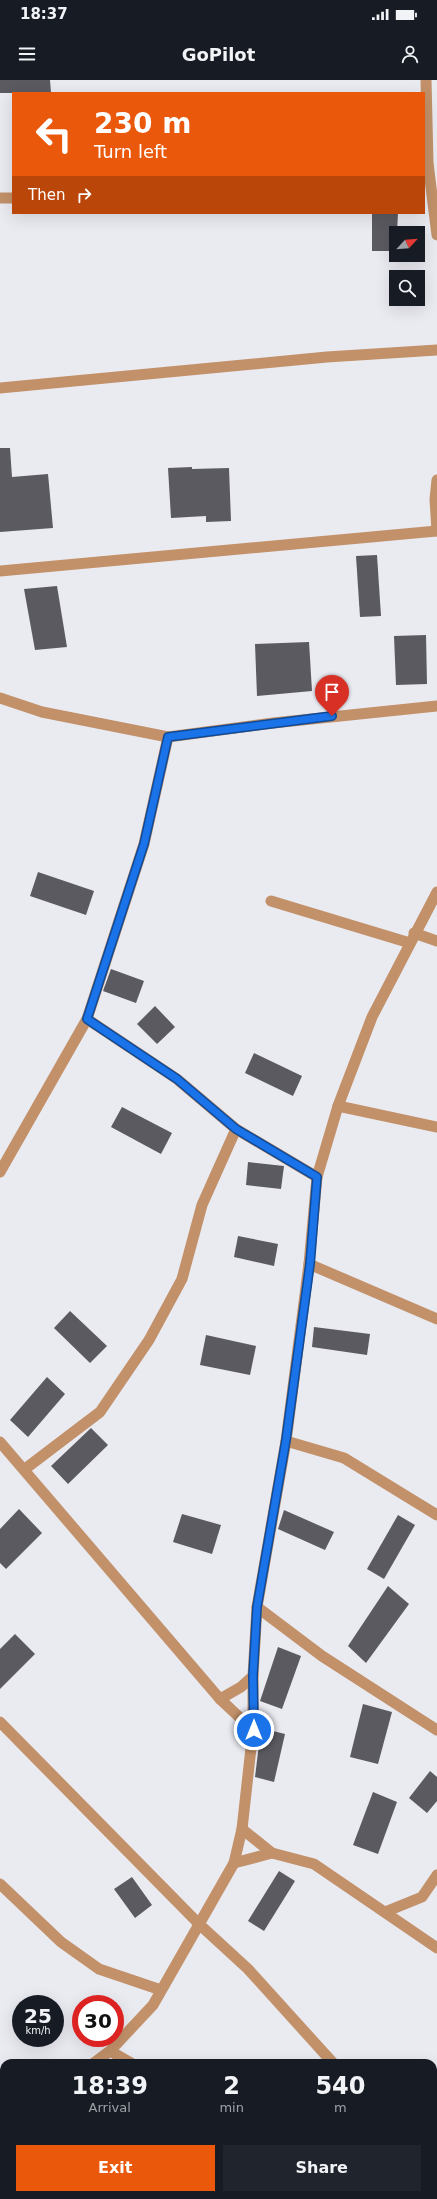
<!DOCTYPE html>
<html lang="en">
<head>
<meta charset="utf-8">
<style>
	body { margin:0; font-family:"DejaVu Sans",sans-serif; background:#20242c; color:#f1f3f6; height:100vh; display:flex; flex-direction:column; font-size:15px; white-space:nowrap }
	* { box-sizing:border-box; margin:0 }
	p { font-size:13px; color:#9ea1a6 }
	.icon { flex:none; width:22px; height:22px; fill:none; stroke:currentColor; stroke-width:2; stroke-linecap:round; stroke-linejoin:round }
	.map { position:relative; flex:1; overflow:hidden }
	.details { position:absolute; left:0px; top:1979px; width:437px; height:140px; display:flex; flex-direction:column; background:#171b24; border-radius:12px 12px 0 0; box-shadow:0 4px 16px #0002 }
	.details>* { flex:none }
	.guide { position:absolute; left:12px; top:12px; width:413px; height:122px; border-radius:0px; box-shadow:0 4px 16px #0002; background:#ea580c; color:#fff; overflow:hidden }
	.needle { width:26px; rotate:64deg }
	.buttons { position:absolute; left:389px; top:146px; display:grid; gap:8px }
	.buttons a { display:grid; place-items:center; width:36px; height:36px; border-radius:0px; background:#171b24; box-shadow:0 4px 16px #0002; font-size:20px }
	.speed { position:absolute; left:12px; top:1915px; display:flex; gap:8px; font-size:20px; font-weight:700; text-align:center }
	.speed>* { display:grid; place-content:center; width:52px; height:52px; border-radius:50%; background:#171b24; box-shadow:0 4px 16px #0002; line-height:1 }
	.speed small { font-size:10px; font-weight:400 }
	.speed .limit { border:6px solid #d22; background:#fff; color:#111 }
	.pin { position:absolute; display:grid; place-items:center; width:34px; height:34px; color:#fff; margin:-41px -17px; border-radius:50% 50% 50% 0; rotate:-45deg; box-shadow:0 0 4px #0007 }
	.pin .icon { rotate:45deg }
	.me { position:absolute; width:44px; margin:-22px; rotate:0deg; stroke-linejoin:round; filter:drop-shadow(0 0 3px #0008) }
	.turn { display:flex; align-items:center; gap:14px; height:84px; padding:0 16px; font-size:18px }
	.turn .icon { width:52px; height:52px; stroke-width:2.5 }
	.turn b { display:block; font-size:28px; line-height:34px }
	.then { display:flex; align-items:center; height:38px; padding:0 16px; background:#0003; gap:8px; font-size:15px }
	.eta { display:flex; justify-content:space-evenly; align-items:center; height:68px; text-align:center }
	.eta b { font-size:24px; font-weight:700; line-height:28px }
	.primary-button { display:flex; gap:8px; margin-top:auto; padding:8px 16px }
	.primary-button a { flex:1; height:46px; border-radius:0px; background:#ea580c; color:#fff; font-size:16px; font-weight:700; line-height:46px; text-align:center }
	.primary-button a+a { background:#20242c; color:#f1f3f6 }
	.status { display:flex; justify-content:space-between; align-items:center; height:28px; padding:0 20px; background:#171b24; direction:ltr }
	.status svg { height:11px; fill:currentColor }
	header { display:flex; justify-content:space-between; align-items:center; height:52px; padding:0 16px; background:#171b24; font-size:18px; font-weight:700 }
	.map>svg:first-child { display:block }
	.building { fill:#5a5a60 }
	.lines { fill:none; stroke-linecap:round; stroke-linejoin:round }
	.minor { stroke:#c29169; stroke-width:11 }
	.route-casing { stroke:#114b97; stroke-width:10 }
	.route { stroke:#1a73e8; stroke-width:7 }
</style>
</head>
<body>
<div class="status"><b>18:37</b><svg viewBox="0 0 49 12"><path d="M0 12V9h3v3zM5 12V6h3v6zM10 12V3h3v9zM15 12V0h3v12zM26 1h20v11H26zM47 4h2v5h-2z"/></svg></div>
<header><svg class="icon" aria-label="menu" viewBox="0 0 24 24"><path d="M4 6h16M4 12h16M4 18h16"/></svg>GoPilot<svg class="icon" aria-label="person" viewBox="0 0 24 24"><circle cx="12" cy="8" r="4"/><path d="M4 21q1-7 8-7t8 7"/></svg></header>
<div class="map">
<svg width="437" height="2119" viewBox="0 0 437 2119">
	<rect width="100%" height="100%" fill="#eaeaf1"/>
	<g class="building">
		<path d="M0,0h50l1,13h-51z"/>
		<path d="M372,133h26l-2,38h-24z"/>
		<path d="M0,368h10l2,29 36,-3 5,54 -53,4z"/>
		<path d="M192,387v2l37,-1 2,53 -25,1v-6l-35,2 -3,-50z"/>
		<path d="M377,475l4,61 -21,1 -4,-61z"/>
		<path d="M57,506l10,61 -32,3 -11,-61z"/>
		<path d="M426,555l1,49 -31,1 -2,-49z"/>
		<path d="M309,562l3,49 -55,5 -2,-52z"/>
		<path d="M38,792l56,19 -8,24 -56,-19z"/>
		<path d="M111,889l33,12 -8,22 -33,-12z"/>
		<path d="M155,926l20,21 -18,17 -20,-20z"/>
		<path d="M254,973l48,23 -9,20 -48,-23z"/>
		<path d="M122,1027l50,26 -11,21 -50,-27z"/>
		<path d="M248,1082l36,4 -3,23 -35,-4z"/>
		<path d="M238,1156l40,8 -4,22 -40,-9z"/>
		<path d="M70,1231l37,35 -17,17 -36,-35z"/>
		<path d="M314,1247l56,7 -3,21 -55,-8z"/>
		<path d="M206,1255l50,11 -6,29 -50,-10z"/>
		<path d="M47,1297l18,17 -37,43 -18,-17z"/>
		<path d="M91,1348l17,17 -40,39 -17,-18z"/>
		<path d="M19,1429l23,24 -36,36 -6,-6v-34z"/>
		<path d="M284,1430l50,22 -9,18 -47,-21z"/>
		<path d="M182,1434l39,11 -9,29 -39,-12z"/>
		<path d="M398,1435l17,10 -31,54 -17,-10z"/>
		<path d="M388,1506l21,18 -43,59 -18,-17z"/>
		<path d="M15,1554l20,20 -35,35v-40z"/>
		<path d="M278,1567l23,9 -19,53 -22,-8z"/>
		<path d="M363,1624l29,8 -14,52 -28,-7z"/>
		<path d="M261,1648l24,6 -11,48 -19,-5z"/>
		<path d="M430,1691l7,6v24l-10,12 -18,-15z"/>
		<path d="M373,1712l24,10 -19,52 -25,-9z"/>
		<path d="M279,1791l16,10 -31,50 -16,-10z"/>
		<path d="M132,1797l20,28 -17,13 -21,-29z"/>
	</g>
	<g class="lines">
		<g class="minor">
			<path d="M426,0l2,83 9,72"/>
			<path d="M0,118h13"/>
			<path d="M0,308l327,-31 110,-7"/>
			<path d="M437,400l-2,19 2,32"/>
			<path d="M0,491l437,-40"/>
			<path d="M0,618l42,14 126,25 105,-14 164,-17"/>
			<path d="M271,821l139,42"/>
			<path d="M414,853l23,8"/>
			<path d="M87,939l90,60 59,50 81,48"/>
			<path d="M338,1026l99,21"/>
			<path d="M0,1092l87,-153 57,-175 24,-107"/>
			<path d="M309,1184l128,55"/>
			<path d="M286,1361l58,17 93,57"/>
			<path d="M0,1362l220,257 33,31"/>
			<path d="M25,1389l75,-57 49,-72 33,-61 20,-74 34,-76"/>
			<path d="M257,1527l65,49 115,74"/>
			<path d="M220,1619l21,-12 12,-11"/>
			<path d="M0,1642l199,202 49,45 85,94"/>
			<path d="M242,1749l30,24"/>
			<path d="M234,1783l38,-10 42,11 123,84"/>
			<path d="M0,1804l61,58 38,27 62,21"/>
			<path d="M385,1832l37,-15 15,-22"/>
			<path d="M110,1971l21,12"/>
			<path d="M94,1983l16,-12 43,-46 81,-142 8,-34 11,-99v-54l4,-69 29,-166 23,-177 8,-87 21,-71 34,-89 65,-125"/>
			<path d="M0,2040l4,1"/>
			<path d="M433,2082l4,4"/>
			<path d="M258,2115l4,4"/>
			<path d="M174,2119l4,-4"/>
		</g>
	</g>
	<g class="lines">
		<g class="route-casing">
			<path id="route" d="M254,1650l-1,-54 4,-69 29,-167 24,-176 7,-87 -81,-48 -59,-50 -90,-60 57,-175 24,-107 164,-21"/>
		</g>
		<use href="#route" class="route"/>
	</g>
</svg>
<div class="buttons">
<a><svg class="needle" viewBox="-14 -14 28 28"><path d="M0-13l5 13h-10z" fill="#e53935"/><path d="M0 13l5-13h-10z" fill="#9ea1a6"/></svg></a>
<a><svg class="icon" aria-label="search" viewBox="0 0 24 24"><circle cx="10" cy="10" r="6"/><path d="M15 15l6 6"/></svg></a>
</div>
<div class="speed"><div>25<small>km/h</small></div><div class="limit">30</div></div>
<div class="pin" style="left:332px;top:636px;background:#d93025"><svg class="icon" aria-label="arrive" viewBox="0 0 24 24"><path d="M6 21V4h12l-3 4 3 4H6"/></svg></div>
<svg class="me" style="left:254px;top:1650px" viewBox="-20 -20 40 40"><circle r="17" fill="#1a73e8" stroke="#fff" stroke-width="3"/><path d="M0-11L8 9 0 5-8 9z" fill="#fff"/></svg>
<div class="guide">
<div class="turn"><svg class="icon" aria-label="left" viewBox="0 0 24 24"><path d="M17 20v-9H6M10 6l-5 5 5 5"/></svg><div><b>230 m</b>Turn left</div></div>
<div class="then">Then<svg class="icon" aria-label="right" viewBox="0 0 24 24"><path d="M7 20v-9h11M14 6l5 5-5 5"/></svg></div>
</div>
<section class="details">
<div class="eta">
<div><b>18:39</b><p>Arrival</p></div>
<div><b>2</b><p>min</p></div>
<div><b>540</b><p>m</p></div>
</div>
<div class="primary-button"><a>Exit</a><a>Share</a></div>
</section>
</div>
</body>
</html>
